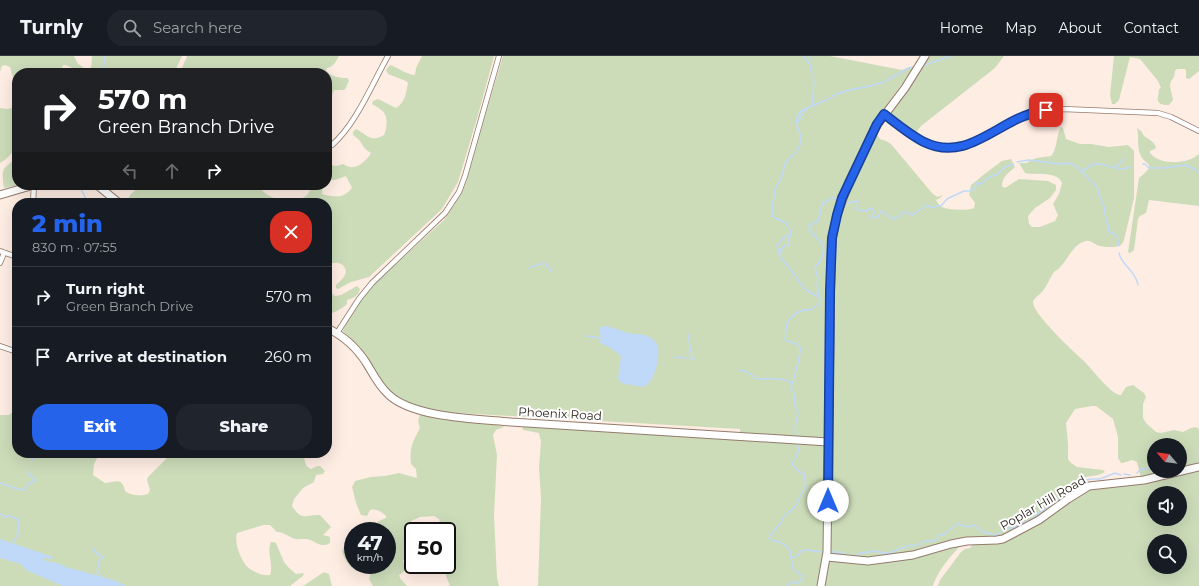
<!DOCTYPE html>
<html lang="en">
<head>
<meta charset="utf-8">
<style>
	body { margin:0; font-family:Montserrat,sans-serif; background:#20242c; color:#f1f3f6; height:100vh; display:flex; flex-direction:column; font-size:15px; white-space:nowrap }
	* { box-sizing:border-box; margin:0 }
	p { font-size:13px; color:#9ea1a6 }
	.icon { flex:none; width:22px; height:22px; fill:none; stroke:currentColor; stroke-width:2; stroke-linecap:round; stroke-linejoin:round }
	.map { position:relative; flex:1; overflow:hidden }
	.side { position:absolute; left:12px; top:142px; width:320px; height:260px; display:flex; flex-direction:column; background:#171b24; border-radius:16px; box-shadow:0 4px 16px #0002 }
	.side>* { flex:none }
	.top-card { position:absolute; left:12px; top:12px; width:320px; height:122px; border-radius:16px; box-shadow:0 4px 16px #0002; background:#202124; color:#fff; overflow:hidden }
	.needle { width:26px; rotate:298deg }
	.fabs { position:absolute; left:1147px; top:382px; display:grid; gap:8px }
	.fabs a { display:grid; place-items:center; width:40px; height:40px; border-radius:50%; background:#171b24; box-shadow:0 4px 16px #0002; font-size:20px }
	.speed { position:absolute; left:344px; top:466px; display:flex; gap:8px; font-size:20px; font-weight:700; text-align:center }
	.speed>* { display:grid; place-content:center; width:52px; height:52px; border-radius:50%; background:#171b24; box-shadow:0 4px 16px #0002; line-height:1 }
	.speed small { font-size:10px; font-weight:400 }
	.speed .limit { border:2px solid #111; border-radius:6px; background:#fff; color:#111 }
	.pin { position:absolute; display:grid; place-items:center; width:34px; height:34px; color:#fff; margin:-17px; border-radius:8px; box-shadow:0 2px 6px #0006 }
	.me { position:absolute; width:44px; margin:-22px; rotate:0deg; stroke-linejoin:round; filter:drop-shadow(0 0 3px #0008) }
	.turn { display:flex; align-items:center; gap:14px; height:84px; padding:0 20px; font-size:18px }
	.turn .icon { width:52px; height:52px; stroke-width:2.5 }
	.turn b { display:block; font-size:28px; line-height:34px }
	.lanes { display:flex; align-items:center; height:38px; padding:0 20px; background:#0003; justify-content:center; gap:20px; direction:ltr }
	.lanes .off { opacity:.35 }
	.round { display:grid; place-items:center; flex:none; width:42px; height:42px; border-radius:16px; background:#20242c }
	.overview { display:flex; align-items:center; justify-content:space-between; height:68px; padding:0 20px }
	h1 { font-size:24px; font-weight:800; line-height:30px; color:#2563eb }
	.primary-button { display:flex; gap:8px; margin-top:auto; padding:8px 20px }
	.primary-button a { flex:1; height:46px; border-radius:16px; background:#2563eb; color:#fff; font-size:16px; font-weight:800; line-height:46px; text-align:center }
	.primary-button a+a { background:#20242c; color:#f1f3f6 }
	ul { padding:0; list-style:none }
	li { display:flex; align-items:center; gap:12px; height:60px; padding:0 20px; border-top:1px solid #363941 }
	li div { flex:1 }
	li b { display:block; font-size:15px }
	li em { font-style:normal }
	header { display:flex; align-items:center; gap:24px; box-sizing:border-box; height:56px; padding:0 20px; background:#171b24; border-bottom:1px solid #363941 }
	header strong { font-size:19px }
	nav { display:flex; gap:22px; margin-inline-start:auto; font-size:14px }
	.search { width:280px; height:36px; background:#20242c; display:flex; align-items:center; gap:10px; box-sizing:border-box; padding:0 14px; border-radius:16px; color:#9ea1a6; font-size:15px }
	.map>svg:first-child { display:block }
	.green { fill:#ccdcb9; fill-rule:evenodd }
	.water { fill:#c0d9f9 }
	.lines { fill:none; stroke-linecap:round; stroke-linejoin:round }
	.stream { stroke:#c0d9f9; stroke-width:1.5 }
	.street-casing { stroke:#947b6c; stroke-width:6 }
	.secondary-casing { stroke:#947b6c; stroke-width:9 }
	.street { stroke:#fff; stroke-width:4.5 }
	.secondary { stroke:#fff; stroke-width:7 }
	.route-casing { stroke:#184099; stroke-width:10 }
	.route { stroke:#2563eb; stroke-width:7 }
	.labels { text-anchor:middle; stroke-width:4; stroke-linejoin:round; paint-order:stroke }
	.street-label { font-size:12px; fill:#2c221c; stroke:#fff }
</style>
</head>
<body>
<header>
<strong>Turnly</strong>
<div class="search"><svg class="icon" aria-label="search" viewBox="0 0 24 24"><circle cx="10" cy="10" r="6"/><path d="M15 15l6 6"/></svg>Search here</div>
<nav><a>Home</a><a>Map</a><a>About</a><a>Contact</a></nav>
</header>
<div class="map">
<svg width="1199" height="530" viewBox="0 0 1199 530">
	<rect width="100%" height="100%" fill="#feede3"/>
	<g class="green">
		<path d="M0,0h74l4,8 5,3 -3,5 -14,-7h-3l-1,3 8,5h-53v12l-3,-4 -4,-14 -5,-2 -3,1 -2,6z"/>
		<path d="M92,0h90l-8,17h-55l-8,-4h-5l-2,4h-18c7,-5 5,-9 6,-17z"/>
		<path d="M187,0h152c-3,5 -5,11 -12,12l-1,2c5,7 13,8 21,8l2,2 -3,8 -2,2h-10l-4,10 -3,-10v-17h-147z"/>
		<path d="M422,0h72l-16,59 -20,67 -16,27 -73,68 -18,5 -13,7 -2,-1v-3c3,-3 7,-6 9,-10 1,-3 1,-4 0,-7 -4,-7 -12,-6 -18,-3v-62h-200l3,-8 11,-10h117c9,15 33,21 48,11 3,-2 4,-7 6,-11h11l-1,9c13,3 21,5 30,-6l-6,-12 -11,4h-8v-16l9,2 7,-2c3,1 6,4 10,3 6,0 15,-8 18,-14 -10,-5 -7,-11 -18,-18v-3l3,-3c12,6 14,14 28,6 3,-8 5,-20 -3,-25 -3,-3 -6,-4 -9,-6l1,-3 5,-2 18,9c10,-6 10,-16 12,-25l-2,-2 -18,-7 -2,-4 4,-5c9,3 15,9 25,10l1,-7z"/>
		<path d="M503,0h327l72,14 12,-4c-16,25 -34,45 -47,71l1,1 5,-8 7,9 6,2 5,3 41,49 5,4 6,-2 -3,3 -4,2c1,2 4,6 6,7 6,3 27,4 32,1l1,-5 -6,-8 2,-10 16,-13 15,-11 9,-2 4,8c-6,6 -13,9 -13,19l3,2 14,-9 29,2 8,4v5l-6,8 -15,10 -7,8 1,8 3,3h8l15,-6 3,-6 -5,-11 6,-10 3,-11c-5,-13 -26,-7 -37,-10l-6,-10h7l10,-5 15,-2c6,-6 5,-20 10,-29l2,1 3,11 14,5h11l18,3 19,-2 6,6v47l-10,42c0,1 -3,5 -3,5 -4,3 -17,2 -21,1 -6,-1 -8,-6 -14,-5 -12,2 -18,18 -25,25 -2,3 -5,4 -7,6 -5,7 -7,15 -13,21 -2,2 -7,5 -8,9 -1,11 42,51 51,59 7,7 28,35 37,34l5,-8 7,-2 11,8 2,4 -3,7v14l3,5 10,9 5,1 13,-3 9,2 8,-4 5,-1 3,2v33l-10,3h-9v-20h-26v26h36l2,2 7,-2v115h-261l2,-6 21,-28 4,-3 5,-1 4,-5h-10c-11,9 -27,29 -31,43h-395l3,-88 -2,-31 2,-25 -2,-9 -16,-3 -1,-4 218,13v-10l-300,-17 -33,-9 -14,-6 -8,-9 -26,-41 -16,-16 3,-7 14,-23 19,-22 65,-59 17,-26zM1092,350h4l17,13 5,18v21l3,5h2l9,-3 5,2 4,16 -36,2 -12,2 -15,6 -3,-6c9,-8 21,-4 30,-10l-2,-2 -26,-3 -6,-4 -3,-4v-15l-2,-21 9,-14zM1154,437h26v26h-26zM1154,485h26v26h-26z"/>
		<path d="M927,0h77l-9,12 -74,58 -6,8 -21,-15 -3,-7z"/>
		<path d="M1114,0h85v15l-10,8 -3,-1v-7l-1,-2h-8l-2,2 -1,6 -3,4 -1,5 3,14 -4,5c-16,0 -10,-8 -10,-16l2,-1 -3,-7 -18,-22 -10,-2 -11,43 -4,4h-3l-2,-9z"/>
		<path d="M17,50c0,23 6,44 -17,57v-55l8,1z"/>
		<path d="M1137,72l4,3 3,5c5,3 9,5 12,11l-1,2 -5,2v2c8,10 26,11 38,7 4,-1 8,-4 11,-6v52l-50,-6 -3,13 -6,3 -2,3 -4,31 -4,3 -2,-1 11,-74c20,-16 6,-11 1,-24 -3,-8 -1,-18 -3,-26z"/>
		<path d="M17,99v30h2l-15,3c-4,-27 2,-16 13,-33z"/>
		<path d="M357,230l3,3c-2,7 -6,9 -13,11v4c-3,3 -11,8 -15,9l-5,7v-31l8,7 6,-1z"/>
		<path d="M17,352v45h83l-6,11 -1,11 12,8c11,-1 17,-6 20,8 6,5 16,5 23,3l2,-4 -3,-10 1,-3 19,-19 7,-5h128l2,1c1,7 0,12 7,15l6,-3h3l5,5 -2,3 -7,1 -2,7 -11,6 -9,11 -2,7c10,15 12,9 28,9l11,12 -8,8 7,2v6c-9,5 -12,0 -20,-3 -4,-2 -10,0 -15,-1 -6,-2 -11,-7 -18,-7l-7,-7h-7l-26,8c-3,9 3,24 8,31 4,6 18,13 25,11 4,-11 -4,-22 1,-33h2l3,1 8,19 4,5 8,7 8,-1 -1,3 -13,10h-290v-171h9z"/>
		<path d="M420,359c9,0 17,4 25,5 19,1 39,3 57,6l2,1 -8,3 -3,5 4,20 -3,60 3,63 2,8h-49l-4,-10 -2,-11h3v-34h-5l-3,-12 -5,-3 -14,1 -9,4 -4,16 1,13 -5,11 3,9 -7,5 1,3 7,8h-34l-4,-7 2,-6c-4,-1 -6,0 -10,-1 -10,-1 -17,-13 -19,-21l3,-6 2,-2 6,3v19h34v-34h-6v-5l-4,-4 9,-4v-2c-4,-4 -10,-8 -16,-6l-3,6 -6,-1 -5,-12 -4,-16 3,-6 16,-4 14,-1 14,-3 18,5 -1,-9 -5,-5c-2,-16 2,-23 9,-36l-2,-7z"/>
		<path d="M324,516l5,2 3,12h-29z"/>
	</g>
	<g class="water">
		<path d="M602,270c9,0 18,5 27,7 4,2 10,0 15,2 16,5 16,14 13,29 -2,9 -5,17 -13,23l-19,-3 -5,-2 -2,-4 3,-22 -10,-8 -11,-5 1,-7 -2,-7z"/>
		<path d="M0,483l53,18 -2,2 -7,-1 -1,2c5,2 10,2 14,3 6,2 11,6 17,6l39,11 14,6h-64l-37,-16 -5,-6 -21,-6z"/>
	</g>
	<g class="lines">
		<g class="stream">
			<path d="M803,0l6,7 3,10"/>
			<path d="M809,7l1,-5 -1,-2"/>
			<path d="M922,10l29,-10"/>
			<path d="M100,17l5,-12v-5"/>
			<path d="M886,25l22,-13 8,-1"/>
			<path d="M832,41c9,-8 38,-9 52,-15"/>
			<path d="M812,51l2,-26 -1,-5"/>
			<path d="M797,67l9,-14"/>
			<path d="M1017,106l12,-2 31,4 9,-1 7,3 21,21 3,12 4,7 2,14 3,8 -1,3 9,5 2,10"/>
			<path d="M1143,108h2l4,4h16l20,-3 9,4 5,3"/>
			<path d="M1116,111l8,-8"/>
			<path d="M1082,114l4,-1c9,-10 23,-2 34,0 3,0 7,-1 10,-2"/>
			<path d="M79,129l9,18"/>
			<path d="M845,144l3,3 8,-2 2,1 -3,6 3,2 8,1 5,-3 2,1 1,3 -3,6 7,-1 3,-6 9,6 5,2 8,-7 10,3 13,-10 6,3 5,-2h4l6,-7 4,-2 13,-6h6l5,-3 2,-5 4,1 8,-7 9,-3 7,-7 8,-3"/>
			<path d="M790,179l-6,2 -7,9 3,11 14,17 5,8 8,9 10,5 3,3 -1,5 -8,6h-8l-7,3 -4,4 -5,6 -2,15 1,3c5,1 12,1 14,6 2,4 -7,35 -9,40l3,7 1,11 3,8 -3,15 1,8"/>
			<path d="M778,195l7,-5 4,-1v-7l2,-6 -5,-9 -13,-6 -1,-9 3,-18 7,-14 3,-13 11,-11 5,-9v-6l-4,-12 -1,-7 5,-7 29,-13"/>
			<path d="M1119,197c2,12 17,18 19,32"/>
			<path d="M780,198l3,-7"/>
			<path d="M529,212l15,-5 4,3 3,5"/>
			<path d="M817,240l2,-3 -2,-8 1,-7 -3,-10c2,-4 6,-7 7,-11 7,-18 -12,-18 -13,-31l9,-5 5,-18 10,-5 6,1"/>
			<path d="M688,278l4,24"/>
			<path d="M587,280l14,2"/>
			<path d="M675,301l11,1"/>
			<path d="M689,302l5,1"/>
			<path d="M739,314l8,2 10,7c12,0 24,-2 36,4"/>
			<path d="M32,404l6,-7"/>
			<path d="M1189,410l10,-3"/>
			<path d="M1137,417l4,-4 13,-1"/>
			<path d="M1124,418l6,1"/>
			<path d="M0,427c9,2 15,7 25,7l3,-6 7,-3 -1,-3 -5,-3v-4"/>
			<path d="M0,458l5,3 5,-1 9,4 -1,13 -5,11"/>
			<path d="M94,492l1,4 8,5 -4,4v4l-2,5 4,7"/>
			<path d="M831,496h8l5,2 11,2 6,-3 14,-2 7,2h7l18,-7 12,-1 5,-4h8l5,-2 1,-4h5l14,-11 12,3 5,-2 9,7 14,3 7,-5 16,-5 5,-3 6,-2 10,-9 15,-8 7,-9 8,-4 10,-9 11,-2h8l15,-6 6,2"/>
			<path d="M791,501h5l6,-7h3l18,2"/>
			<path d="M787,530l4,-4 5,1 6,-3v-4c-2,-2 -5,-3 -7,-5 -4,-5 -3,-10 -4,-16 0,-9 -13,-15 -21,-15l-1,-2 1,-3 10,-11 4,-8 11,-9 11,-22 -2,-11 -6,-3 -6,-7 7,-13 -2,-8"/>
		</g>
		<g class="street-casing">
			<g id="street">
				<path d="M884,58l34,25 15,7 14,2 18,-2 61,-31 20,-5 17,-1 95,4 13,4 28,14"/>
				<path d="M332,89c24,-21 40,-61 56,-89"/>
				<path d="M33,147l1,-18"/>
				<path d="M0,195l17,6"/>
				<path d="M0,207l4,-10"/>
				<path d="M337,277l22,-34 13,-16 73,-70 14,-21 6,-16 34,-120"/>
				<path d="M0,290l17,6"/>
			</g>
		</g>
		<g class="secondary-casing">
			<g id="secondary">
				<path d="M97,129l22,18"/>
				<path d="M0,139l34,-10"/>
				<path d="M327,272c17,8 30,20 40,36 6,10 12,22 21,30 24,24 90,25 123,28l317,20"/>
				<path d="M827,501l41,4 45,-6 38,-11 16,-3 30,-1 6,-1 36,-19 29,-21 21,-13 55,-6 55,-13"/>
				<path d="M821,530l6,-34 4,-288 1,-26 5,-23 12,-33 23,-48 5,-9 28,-37 20,-32"/>
			</g>
		</g>
		<use href="#street" class="street"/>
		<use href="#secondary" class="secondary"/>
	</g>
	<g class="lines">
		<g class="route-casing">
			<path id="route" d="M828,445l2,-210 2,-53 5,-23 5,-17 35,-74 7,-10c13,10 26,21 40,28 35,17 61,-7 91,-22 10,-5 20,-8 31,-10"/>
		</g>
		<use href="#route" class="route"/>
	</g>
	<g class="labels">
		<g class="street-label">
			<text transform="translate(560 358) rotate(3)" y="4">Phoenix Road</text>
			<text transform="translate(1043 447) rotate(-30)" y="4">Poplar Hill Road</text>
		</g>
	</g>
</svg>
<div class="fabs">
<a><svg class="needle" viewBox="-14 -14 28 28"><path d="M0-13l5 13h-10z" fill="#e53935"/><path d="M0 13l5-13h-10z" fill="#9ea1a6"/></svg></a>
<a><svg class="icon" aria-label="sound" viewBox="0 0 24 24"><path d="M4 9h4l5-4v14l-5-4H4zM17 9q2 3 0 6"/></svg></a>
<a><svg class="icon" aria-label="search" viewBox="0 0 24 24"><circle cx="10" cy="10" r="6"/><path d="M15 15l6 6"/></svg></a>
</div>
<div class="speed"><div>47<small>km/h</small></div><div class="limit">50</div></div>
<div class="pin" style="left:1046px;top:54px;background:#d93025"><svg class="icon" aria-label="arrive" viewBox="0 0 24 24"><path d="M6 21V4h12l-3 4 3 4H6"/></svg></div>
<svg class="me" style="left:828px;top:445px" viewBox="-20 -20 40 40"><circle r="19" fill="#fff"/><path d="M0-13L10 11 0 6-10 11z" fill="#2563eb"/></svg>
<div class="top-card">
<div class="turn"><svg class="icon" aria-label="right" viewBox="0 0 24 24"><path d="M7 20v-9h11M14 6l5 5-5 5"/></svg><div><b>570 m</b>Green Branch Drive</div></div>
<div class="lanes"><svg class="icon off" aria-label="left" viewBox="0 0 24 24"><path d="M17 20v-9H6M10 6l-5 5 5 5"/></svg><svg class="icon off" aria-label="ahead" viewBox="0 0 24 24"><path d="M12 20V5M6 11l6-6 6 6"/></svg><svg class="icon" aria-label="right" viewBox="0 0 24 24"><path d="M7 20v-9h11M14 6l5 5-5 5"/></svg></div>
</div>
<section class="side">
<div class="overview"><div><h1>2 min</h1><p>830 m · 07:55</p></div><a class="round" style="background:#d93025;color:#fff"><svg class="icon" aria-label="close" viewBox="0 0 24 24"><path d="M6 6l12 12M18 6L6 18"/></svg></a></div>
<ul>
<li><svg class="icon" aria-label="right" viewBox="0 0 24 24"><path d="M7 20v-9h11M14 6l5 5-5 5"/></svg><div><b>Turn right</b><p>Green Branch Drive</p></div><em>570 m</em></li>
<li><svg class="icon" aria-label="arrive" viewBox="0 0 24 24"><path d="M6 21V4h12l-3 4 3 4H6"/></svg><div><b>Arrive at destination</b></div><em>260 m</em></li>
</ul>
<div class="primary-button"><a>Exit</a><a>Share</a></div>
</section>
</div>
</body>
</html>
